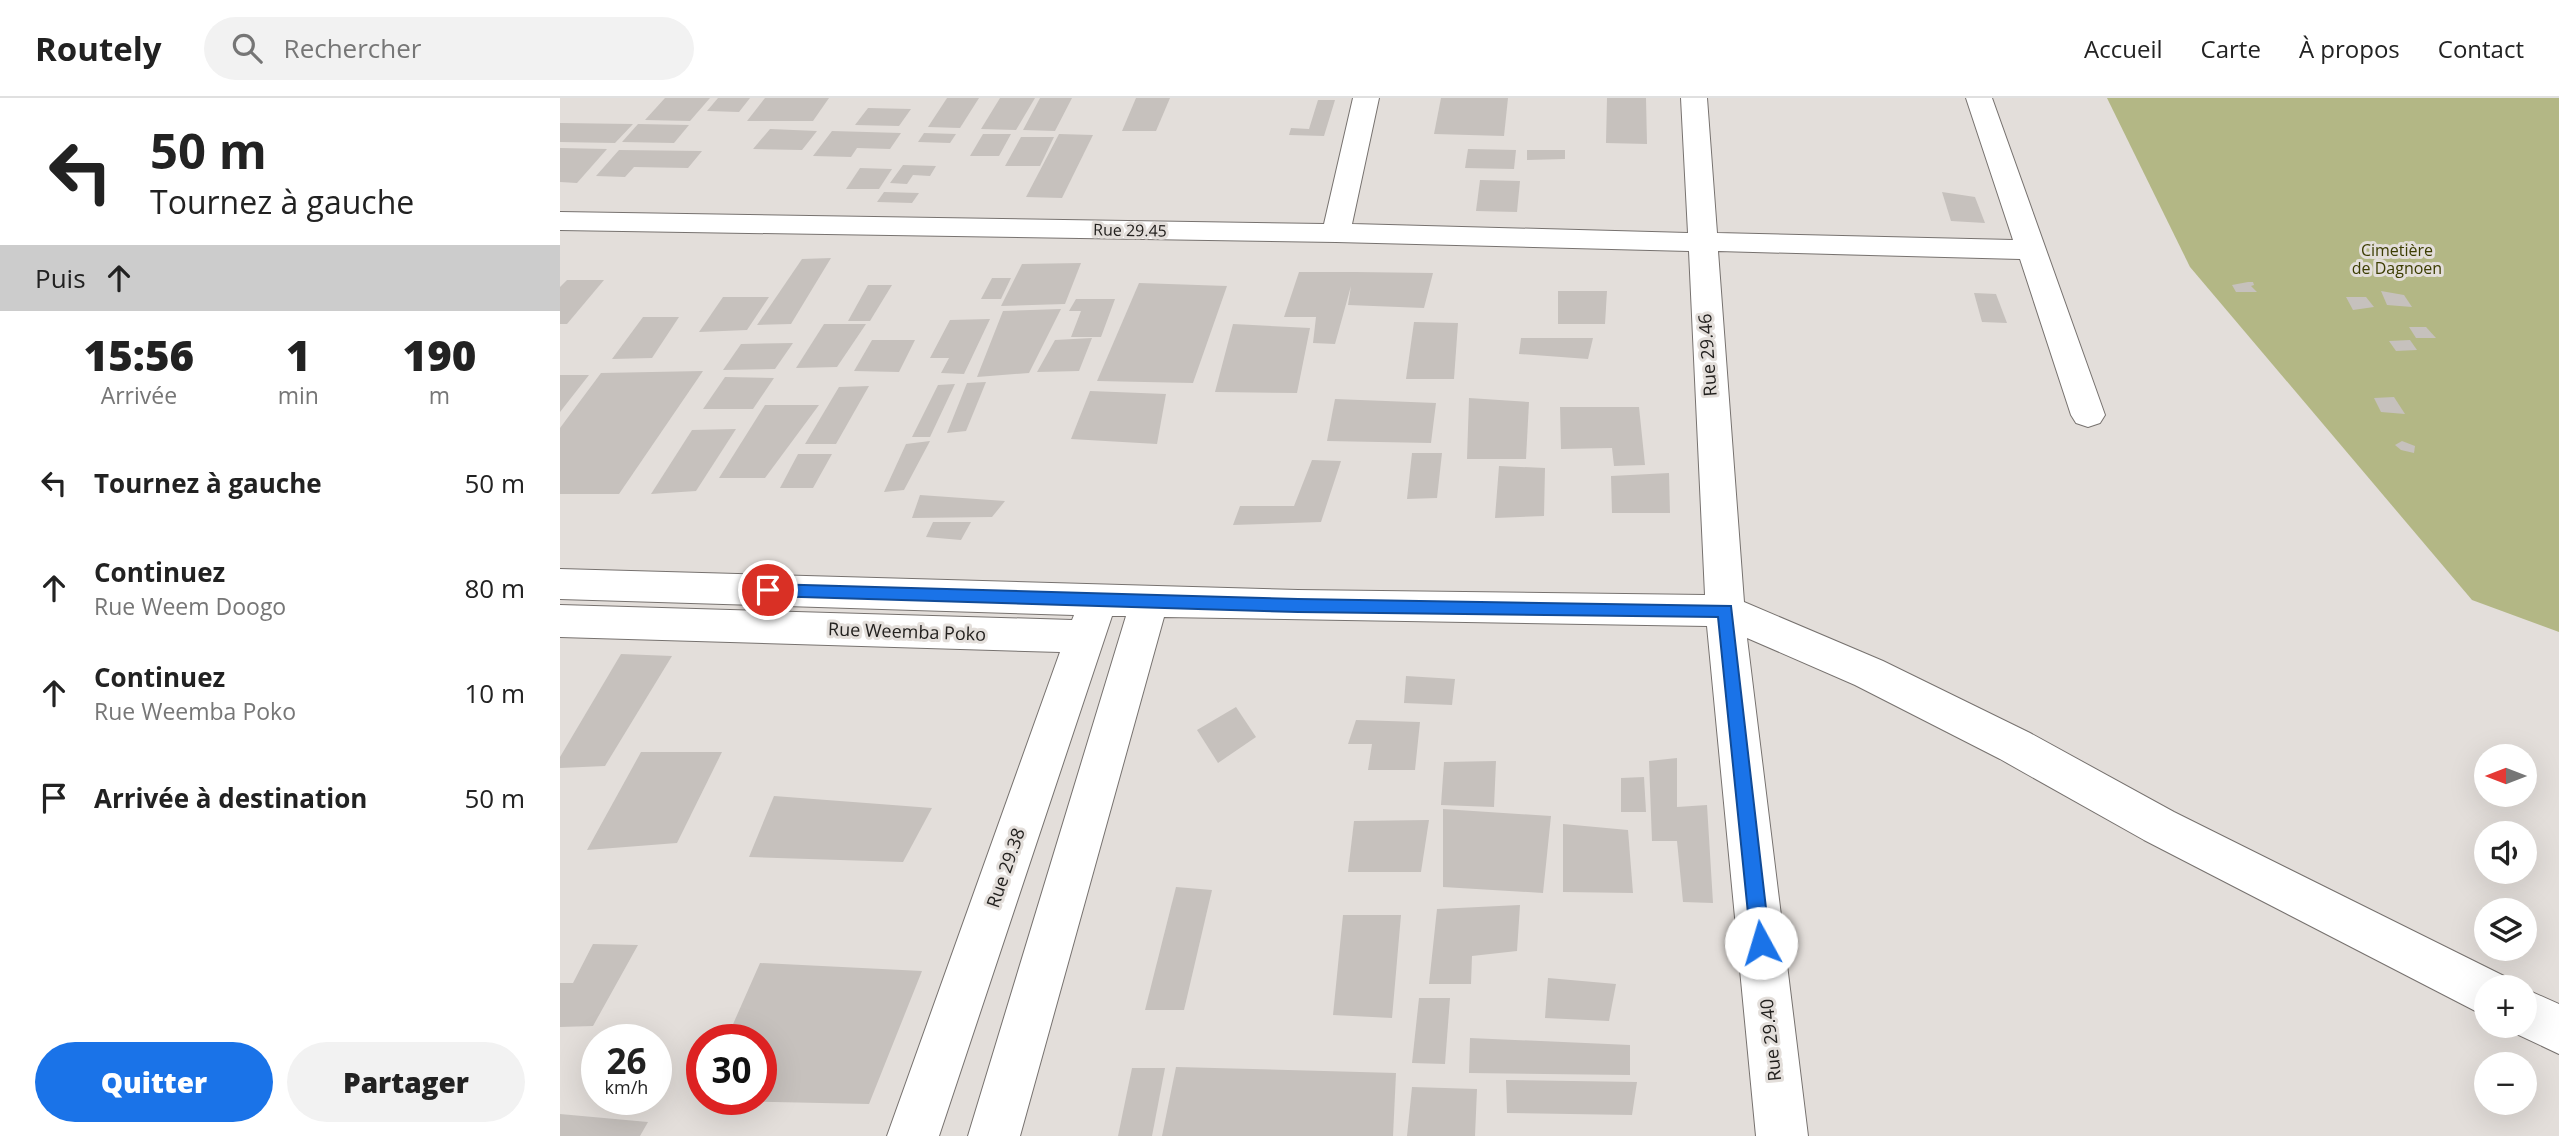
<!DOCTYPE html>
<html lang="fr">
<head>
<meta charset="utf-8">
<style>
	body { margin:0; font-family:"Open Sans",sans-serif; background:#f2f2f2; color:#222; height:100vh; display:flex; flex-direction:column; font-size:26px; white-space:nowrap }
	* { box-sizing:border-box; margin:0 }
	p { font-size:23px; color:#767676 }
	.icon { flex:none; width:38px; height:38px; fill:none; stroke:currentColor; stroke-width:2; stroke-linecap:round; stroke-linejoin:round }
	.map { position:relative; flex:1; overflow:hidden }
	.side { display:flex; flex-direction:column; background:#fff; width:560px }
	.side>* { flex:none }
	.guide { background:#fff; color:#222; overflow:hidden }
	.needle { width:46px; rotate:270deg }
	.fabs { position:absolute; left:1914px; top:646px; display:grid; gap:14px }
	.fabs a { display:grid; place-items:center; width:63px; height:63px; border-radius:50%; background:#fff; box-shadow:0 7px 28px #0002; font-size:35px }
	.speed { position:absolute; left:21px; top:926px; display:flex; gap:14px; font-size:35px; font-weight:700; text-align:center }
	.speed>* { display:grid; place-content:center; width:91px; height:91px; border-radius:50%; background:#fff; box-shadow:0 7px 28px #0002; line-height:1 }
	.speed small { font-size:18px; font-weight:400 }
	.speed .limit { border:10px solid #d22; background:#fff; color:#111 }
	.pin { position:absolute; display:grid; place-items:center; width:60px; height:60px; color:#fff; margin:-30px; border:4px solid #fff; border-radius:50%; box-shadow:0 2px 7px #0007 }
	.me { position:absolute; width:77px; margin:-38px; rotate:354deg; stroke-linejoin:round; filter:drop-shadow(0 0 5px #0008) }
	.turn { display:flex; align-items:center; gap:24px; height:147px; padding:0 35px; font-size:32px }
	.turn .icon { width:91px; height:91px; stroke-width:2.5 }
	.turn b { display:block; font-size:49px; line-height:60px }
	.then { display:flex; align-items:center; height:66px; padding:0 35px; background:#0003; gap:14px; font-size:26px }
	.eta { display:flex; justify-content:space-evenly; align-items:center; height:119px; text-align:center }
	.eta b { font-size:42px; font-weight:800; line-height:49px }
	.primary-button { display:flex; gap:14px; margin-top:auto; padding:14px 35px }
	.primary-button a { flex:1; height:80px; border-radius:42px; background:#1a73e8; color:#fff; font-size:28px; font-weight:800; line-height:80px; text-align:center }
	.primary-button a+a { background:#f2f2f2; color:#222 }
	ul { padding:0; list-style:none }
	li { display:flex; align-items:center; gap:21px; height:105px; padding:0 35px }
	li div { flex:1 }
	li b { display:block; font-size:26px }
	li em { font-style:normal }
	header { display:flex; align-items:center; gap:42px; box-sizing:border-box; height:98px; padding:0 35px; background:#fff; border-bottom:2px solid #e0e0e0 }
	header strong { font-size:33px }
	nav { display:flex; gap:38px; margin-inline-start:auto; font-size:24px }
	.search { width:490px; height:63px; background:#f2f2f2; display:flex; align-items:center; gap:18px; box-sizing:border-box; padding:0 24px; border-radius:38px; color:#767676; font-size:26px }
	main { display:flex; flex:1; min-height:0 }
	.map>svg:first-child { display:block }
	.green { fill:#b3b785 }
	.building { fill:#c6c1bd }
	.lines { fill:none; stroke-linecap:round; stroke-linejoin:round }
	.street-casing { stroke:#77726f; stroke-width:2 }
	.street { fill:#fff; fill-rule:evenodd }
	.route { fill:#1a73e8; stroke:#114b97; stroke-width:2 }
	.labels { text-anchor:middle; stroke-width:6; stroke-linejoin:round; paint-order:stroke }
	.far-street-label { font-size:16px; fill:#22201e; stroke:#e3deda }
	.far-park-label { font-size:16px; fill:#3c3d02; stroke:#e3deda }
	.street-label { font-size:18px; fill:#22201e; stroke:#e3deda }
</style>
</head>
<body>
<header>
<strong>Routely</strong>
<div class="search"><svg class="icon" aria-label="search" viewBox="0 0 24 24"><circle cx="10" cy="10" r="6"/><path d="M15 15l6 6"/></svg>Rechercher</div>
<nav><a>Accueil</a><a>Carte</a><a>À propos</a><a>Contact</a></nav>
</header>
<main>
<section class="side">
<div class="guide">
<div class="turn"><svg class="icon" aria-label="left" viewBox="0 0 24 24"><path d="M17 20v-9H6M10 6l-5 5 5 5"/></svg><div><b>50 m</b>Tournez à gauche</div></div>
<div class="then">Puis<svg class="icon" aria-label="ahead" viewBox="0 0 24 24"><path d="M12 20V5M6 11l6-6 6 6"/></svg></div>
</div>
<div class="eta">
<div><b>15:56</b><p>Arrivée</p></div>
<div><b>1</b><p>min</p></div>
<div><b>190</b><p>m</p></div>
</div>
<ul>
<li><svg class="icon" aria-label="left" viewBox="0 0 24 24"><path d="M17 20v-9H6M10 6l-5 5 5 5"/></svg><div><b>Tournez à gauche</b></div><em>50 m</em></li>
<li><svg class="icon" aria-label="ahead" viewBox="0 0 24 24"><path d="M12 20V5M6 11l6-6 6 6"/></svg><div><b>Continuez</b><p>Rue Weem Doogo</p></div><em>80 m</em></li>
<li><svg class="icon" aria-label="ahead" viewBox="0 0 24 24"><path d="M12 20V5M6 11l6-6 6 6"/></svg><div><b>Continuez</b><p>Rue Weemba Poko</p></div><em>10 m</em></li>
<li><svg class="icon" aria-label="arrive" viewBox="0 0 24 24"><path d="M6 21V4h12l-3 4 3 4H6"/></svg><div><b>Arrivée à destination</b></div><em>50 m</em></li>
</ul>
<div class="primary-button"><a>Quitter</a><a>Partager</a></div>
</section>
<div class="map">
<svg width="1999" height="1038" viewBox="0 0 1999 1038">
	<rect width="100%" height="100%" fill="#e3deda"/>
	<path class="green" d="M1547,0h452v534l-87,-32 -282,-333z"/>
	<g class="building">
		<path d="M105,0h45l-20,23 -45,-1z"/>
		<path d="M158,0h32l-11,14 -32,-1z"/>
		<path d="M205,0h64l-16,23h-66z"/>
		<path d="M387,0h32l-19,30 -32,-1z"/>
		<path d="M440,0h35l-19,32 -35,-1z"/>
		<path d="M480,0h32l-17,33 -32,-1z"/>
		<path d="M576,0h34l-14,33h-34z"/>
		<path d="M881,0h67l-4,38 -70,-2z"/>
		<path d="M1047,0h39l1,46 -41,-1z"/>
		<path d="M758,2h17l-11,36 -35,-1 2,-7 18,1z"/>
		<path d="M308,10l43,1 -12,17 -44,-1z"/>
		<path d="M0,25l73,1 -18,19 -55,-1z"/>
		<path d="M78,26l51,1 -15,18 -52,-1z"/>
		<path d="M210,31l47,2 -15,19 -49,-1z"/>
		<path d="M272,33l69,2 -11,16 -33,-1 -6,9 -38,-1z"/>
		<path d="M364,35l32,1 -6,9 -32,-1z"/>
		<path d="M423,36h28l-12,22h-29z"/>
		<path d="M499,36l34,1 -31,63 -36,-1z"/>
		<path d="M461,39h33l-14,29h-35z"/>
		<path d="M0,50l47,1 -30,34 -17,-1z"/>
		<path d="M908,51l48,1 -2,19 -49,-1z"/>
		<path d="M59,52l83,1 -14,17 -54,-1 -9,10 -29,-1z"/>
		<path d="M967,52h38v9l-38,1z"/>
		<path d="M343,67l33,1 -6,10 -17,-1 -6,9 -17,-1z"/>
		<path d="M300,70l32,1 -13,20h-33z"/>
		<path d="M920,82l40,1 -3,31 -41,-1z"/>
		<path d="M324,94l35,1 -7,10 -35,-1z"/>
		<path d="M1382,94l33,5 10,26 -34,-2z"/>
		<path d="M271,160l-40,66 -34,1 45,-66z"/>
		<path d="M521,165l-16,41 -64,2 21,-42z"/>
		<path d="M739,174h56l78,1 -9,35 -76,-3 3,-19 -16,58 -22,-1 3,-26h-32z"/>
		<path d="M432,180h19l-10,21h-20z"/>
		<path d="M7,182h37l-37,44h-7v-37z"/>
		<path d="M1688,184h5l1,3 -3,1 6,6h-21l-4,-7z"/>
		<path d="M579,185l88,3 -34,97 -96,-2z"/>
		<path d="M308,187h24l-22,36h-22z"/>
		<path d="M998,193h49l-2,33h-47z"/>
		<path d="M1821,193l23,4 8,12 -25,-2z"/>
		<path d="M1414,195l22,1 11,29 -25,-1z"/>
		<path d="M163,199h46l-22,33 -48,2z"/>
		<path d="M1786,199h20l8,10 -21,3z"/>
		<path d="M516,201h39l-14,38h-30l10,-26h-12z"/>
		<path d="M501,211l-32,64 -52,4 26,-66z"/>
		<path d="M83,219h36l-27,41 -40,1z"/>
		<path d="M430,221l-26,55 -23,-1 8,-15h-19l20,-38z"/>
		<path d="M854,224l44,1 -4,56h-48z"/>
		<path d="M264,226h42l-29,43 -41,1z"/>
		<path d="M673,226l77,4 -13,65 -82,-1z"/>
		<path d="M1849,229h17l10,11h-20z"/>
		<path d="M532,240l-13,33 -42,1 18,-32z"/>
		<path d="M961,240h72l-5,21 -69,-5z"/>
		<path d="M312,242h43l-16,32 -45,-1z"/>
		<path d="M1850,242l7,10 -21,1 -7,-10z"/>
		<path d="M233,245l-18,26 -52,1 18,-26z"/>
		<path d="M143,273l-84,123h-59v-66l41,-55z"/>
		<path d="M0,277h29l-29,37z"/>
		<path d="M165,279l49,1 -21,31h-50z"/>
		<path d="M426,284l-20,49 -19,2 20,-50z"/>
		<path d="M395,286l-25,53h-18l26,-52z"/>
		<path d="M309,288l-33,58h-31l34,-57z"/>
		<path d="M530,293l76,3 -9,50 -86,-5z"/>
		<path d="M1834,299l11,17 -24,-2 -7,-14z"/>
		<path d="M909,300l60,4 -3,57h-59z"/>
		<path d="M775,301l101,4 -5,40 -104,-2z"/>
		<path d="M205,307h54l-54,73h-46z"/>
		<path d="M1000,309h79l6,58 -31,1 -2,-18 -51,1z"/>
		<path d="M176,331l-40,62 -45,3 41,-64z"/>
		<path d="M370,343l-26,49 -20,2 22,-48z"/>
		<path d="M1842,343l13,5 -1,7 -13,-3 -6,-5z"/>
		<path d="M852,355h30l-5,45 -30,1z"/>
		<path d="M238,356h34l-19,34h-33z"/>
		<path d="M752,362l29,1 -20,61 -88,3 7,-19h54z"/>
		<path d="M939,368l46,2 -1,48 -49,2z"/>
		<path d="M1109,375l1,40h-58l-1,-37z"/>
		<path d="M360,397l85,6 -13,16 -80,1z"/>
		<path d="M373,424h38l-10,18 -35,-3z"/>
		<path d="M61,556l51,2 -67,110 -45,2v-11z"/>
		<path d="M846,578l49,3 -3,26 -48,-2z"/>
		<path d="M676,609l20,30 -38,26 -21,-33z"/>
		<path d="M796,622l64,2 -5,48h-47l4,-26h-24z"/>
		<path d="M81,654h81l-45,91 -90,7z"/>
		<path d="M1117,660v49l30,-2 6,98 -30,-1 -6,-61h-25l-3,-80z"/>
		<path d="M936,663l-2,46 -53,-2 3,-43z"/>
		<path d="M1084,679l2,35h-25v-34z"/>
		<path d="M214,698l158,12 -29,54 -154,-5z"/>
		<path d="M883,711l108,7 -8,77 -100,-6z"/>
		<path d="M869,722l-8,52h-73l6,-51z"/>
		<path d="M1003,726l65,6 5,63 -70,-1z"/>
		<path d="M616,789l36,3 -28,120h-39z"/>
		<path d="M960,807l-3,46 -45,5 -1,28h-42l8,-75z"/>
		<path d="M783,817h58l-9,103 -59,-3z"/>
		<path d="M33,846l45,1 -45,81 -33,1v-44h13z"/>
		<path d="M200,865l162,8 -53,133 -139,-3v-2h31v-59h-35z"/>
		<path d="M988,880l68,6 -7,37 -64,-3z"/>
		<path d="M859,900h31l-5,66 -33,-1z"/>
		<path d="M910,940l160,7v30l-161,-2z"/>
		<path d="M616,969l220,6 -3,63h-231z"/>
		<path d="M572,970h33l-13,68h-34z"/>
		<path d="M946,982l131,2 -5,33 -125,-2z"/>
		<path d="M852,989l65,2 -2,47h-68z"/>
		<path d="M0,1016l88,8 -8,14h-80z"/>
	</g>
	<g class="lines">
		<g class="street-casing">
			<g id="street">
				<path d="M793,0h26l-27,126 336,9 -7,-135h26l10,135 296,7 -47,-142h26l113,317 -5,8 -12,4 -12,-4 -5,-8 -51,-156 -302,-8 26,351 139,59 147,72 144,79 330,164 4,11h-21v30l-343,-177 -144,-81 -145,-74 -108,-47 61,498h-52l-49,-510 -543,-9 -144,519h-52l158,-520h-14l-173,520h-52l173,-484 -500,-15v-32l512,15 2,-5 -514,-16v-30l738,21 407,5 -16,-344 -353,-9 -776,-12v-18l764,12z"/>
				<path d="M1965,891l34,15v50l-51,-24 -2,-4h19z"/>
			</g>
		</g>
		<use href="#street" class="street"/>
	</g>
	<path class="route" d="M208,486l530,15 433,7 39,337 -2,6 -7,3 -7,-3 -3,-6 -33,-326 -420,-5 -530,-16 -8,-6z"/>
	<g class="labels">
		<g class="far-street-label">
			<text transform="translate(570 132) rotate(1)" y="6">Rue 29.45</text>
		</g>
		<g class="far-park-label">
			<text x="1837" y="158">Cimetière<tspan x="1837" dy="18">de Dagnoen</tspan></text>
		</g>
		<g class="street-label">
			<text transform="translate(1148 257) rotate(-94)" y="6">Rue 29.46</text>
			<text transform="translate(347 534) rotate(2)" y="6">Rue Weemba Poko</text>
			<text transform="translate(446 770) rotate(-71)" y="6">Rue 29.38</text>
			<text transform="translate(1211 942) rotate(-96)" y="6">Rue 29.40</text>
		</g>
	</g>
</svg>
<div class="fabs">
<a><svg class="needle" viewBox="-14 -14 28 28"><path d="M0-13l5 13h-10z" fill="#e53935"/><path d="M0 13l5-13h-10z" fill="#767676"/></svg></a>
<a><svg class="icon" aria-label="sound" viewBox="0 0 24 24"><path d="M4 9h4l5-4v14l-5-4H4zM17 9q2 3 0 6"/></svg></a>
<a><svg class="icon" aria-label="layers" viewBox="0 0 24 24"><path d="M12 4l9 5-9 5-9-5zM3 14l9 5 9-5"/></svg></a>
<a>+</a>
<a>−</a>
</div>
<div class="speed"><div>26<small>km/h</small></div><div class="limit">30</div></div>
<div class="pin" style="left:208px;top:492px;background:#d93025"><svg class="icon" aria-label="arrive" viewBox="0 0 24 24"><path d="M6 21V4h12l-3 4 3 4H6"/></svg></div>
<svg class="me" style="left:1201px;top:845px" viewBox="-20 -20 40 40"><circle r="19" fill="#fff"/><path d="M0-13L10 11 0 6-10 11z" fill="#1a73e8"/></svg>
</div>
</main>
</body>
</html>
